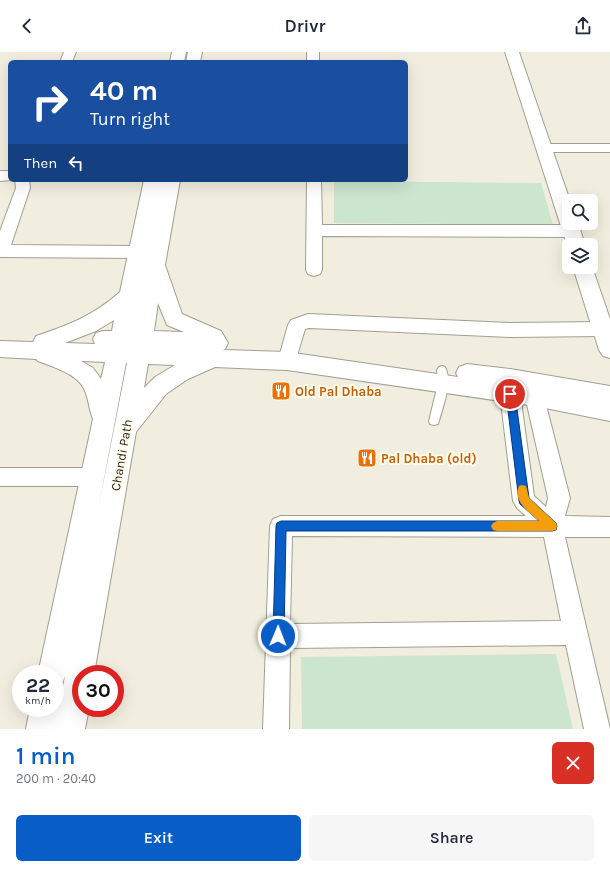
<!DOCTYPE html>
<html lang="en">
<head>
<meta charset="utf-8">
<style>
	body { margin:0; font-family:Karla,sans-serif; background:#f6f6f7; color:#1f2937; height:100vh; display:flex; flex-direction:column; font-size:15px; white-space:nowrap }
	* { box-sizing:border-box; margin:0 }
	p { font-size:13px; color:#747a83 }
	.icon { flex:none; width:22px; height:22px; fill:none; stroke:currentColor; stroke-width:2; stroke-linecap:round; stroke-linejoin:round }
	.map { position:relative; height:677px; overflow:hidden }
	.drawer { display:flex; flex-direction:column; background:#fff; flex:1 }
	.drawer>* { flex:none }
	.banner { position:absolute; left:8px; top:8px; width:400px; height:122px; border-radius:6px; box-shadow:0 4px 16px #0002; background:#1a4fa0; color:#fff; overflow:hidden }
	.tools { position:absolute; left:562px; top:142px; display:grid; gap:8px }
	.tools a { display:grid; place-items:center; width:36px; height:36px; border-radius:6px; background:#fff; box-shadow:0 4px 16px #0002; font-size:20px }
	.speed { position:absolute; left:12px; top:613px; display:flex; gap:8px; font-size:20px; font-weight:700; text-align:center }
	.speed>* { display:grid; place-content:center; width:52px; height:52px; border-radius:50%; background:#fff; box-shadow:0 4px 16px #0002; line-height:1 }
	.speed small { font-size:10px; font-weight:400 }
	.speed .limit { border:6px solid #d22; background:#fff; color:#111 }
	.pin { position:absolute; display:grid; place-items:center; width:34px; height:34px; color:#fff; margin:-17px; border:2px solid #fff; border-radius:50%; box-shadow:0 1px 4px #0007 }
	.me { position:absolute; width:44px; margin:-22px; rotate:1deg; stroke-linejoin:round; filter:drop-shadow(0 0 3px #0008) }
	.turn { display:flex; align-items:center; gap:14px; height:84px; padding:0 16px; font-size:18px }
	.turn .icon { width:52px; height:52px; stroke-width:2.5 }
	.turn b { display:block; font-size:28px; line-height:34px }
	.then { display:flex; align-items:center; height:38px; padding:0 16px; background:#0003; gap:8px; font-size:15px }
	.round { display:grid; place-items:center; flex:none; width:42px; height:42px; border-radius:6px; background:#f6f6f7 }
	.head { display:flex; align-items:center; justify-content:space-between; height:68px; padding:0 16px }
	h1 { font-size:24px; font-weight:600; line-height:30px; color:#085dc6 }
	.primary-button { display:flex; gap:8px; margin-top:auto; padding:8px 16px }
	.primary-button a { flex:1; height:46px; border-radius:6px; background:#085dc6; color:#fff; font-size:16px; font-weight:600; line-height:46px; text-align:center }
	.primary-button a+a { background:#f6f6f7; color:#1f2937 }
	header { display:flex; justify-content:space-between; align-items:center; height:52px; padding:0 16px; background:#fff; font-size:18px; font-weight:600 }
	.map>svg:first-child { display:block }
	.green { fill:#cce5cd }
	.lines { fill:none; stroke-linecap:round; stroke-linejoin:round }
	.lane-casing { stroke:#a19f91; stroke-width:2 }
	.street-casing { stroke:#a19f91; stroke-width:2 }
	.secondary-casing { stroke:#a19f91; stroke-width:2 }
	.lane { fill:#fff; fill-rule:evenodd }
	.street { fill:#fff; fill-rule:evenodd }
	.secondary { fill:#fff; fill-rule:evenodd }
	.route { fill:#085dc6; stroke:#053c81 }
	.slow { fill:#f59e0b }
	.labels { text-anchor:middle; stroke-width:4; stroke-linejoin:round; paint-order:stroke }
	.food-label { font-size:13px; font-weight:bold; fill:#c56008; stroke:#fefcec; text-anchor:start }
	.street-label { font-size:13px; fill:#292823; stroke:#fefcec }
</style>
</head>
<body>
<header><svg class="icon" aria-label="back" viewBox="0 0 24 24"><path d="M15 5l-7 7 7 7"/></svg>Drivr<svg class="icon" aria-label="share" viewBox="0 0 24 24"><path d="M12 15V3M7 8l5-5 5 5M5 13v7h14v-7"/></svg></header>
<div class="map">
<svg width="610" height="677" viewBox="0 0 610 677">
	<rect width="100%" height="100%" fill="#f1eedf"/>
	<g class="green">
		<path d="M334,129l207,2 12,42 -219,-2z"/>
		<path d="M556,602l17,75h-271l-1,-72z"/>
	</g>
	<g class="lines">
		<g class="lane-casing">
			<path id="lane" d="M442,314l3,1c8,15 -2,39 -6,54l-1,3 -4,1 -4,-1 -1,-3 9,-37 -1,-14 2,-3z"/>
		</g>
		<g class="street-casing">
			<g id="street">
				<path d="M64,0h12l-4,10h-12z"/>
				<rect x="307" y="0" width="12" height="10"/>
				<path d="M544,92h66v8h-66l-5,-1 -2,-3 2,-3z"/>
				<path d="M0,119h10v9h3l-13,1z"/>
				<path d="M15,128h14l1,8 -19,57 127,1 6,2 2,4 -2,4 -6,2 -138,-1v-26l16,-43z"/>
				<path d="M307,128h14l1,45h249l6,2 2,4 -2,4 -6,2 -249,-1v34l-2,4 -6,2 -6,-2 -2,-4z"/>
				<path d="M308,262l202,9 93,-1 6,2 1,9 -7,3 -93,1 -201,-9 -4,1 -11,37 -7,2 -7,-2 -2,-5 10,-36 3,-5z"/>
				<path d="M510,318l7,3 2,5 1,16 14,102 12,11 2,-9 -26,-116 2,-6 7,-2 7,2 2,6 30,116 -5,18 45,1v20h-45l45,192h-26l-18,-84 -276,3 -1,81h-26l7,-203 3,-7 8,-3h245l-9,-8 -4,-7 -13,-107 1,-16 2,-5zM292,484l252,1 17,84 -271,3z"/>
				<path d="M0,416h92l7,2 3,7 -3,7 -7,2h-92z"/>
			</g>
		</g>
		<g class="secondary-casing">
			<g id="secondary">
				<path d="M172,0h14l-2,10h-14z"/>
				<path d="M188,0h14l-2,10h-14z"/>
				<path d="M505,0h14l51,149h-1v22h9l7,22h-16v4l-2,-4z"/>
				<path d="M144,128h18l-29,150 29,-150h18l-15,85 17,49 39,17 7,12 -3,6 -2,1 64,2 171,25 -2,-4 3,-6 8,-3 43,5 100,17v35l-75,-15 -248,-36 -72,-3 -27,12 -22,15 -30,38 -42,242h-13v34h8l-4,21h-59l4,-21h25v-11l4,10 6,-31 -3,8 -7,3v-13h-17l55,-255c-4,-9 -4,-19 -8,-28 -6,-17 -32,-24 -47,-30l-2,-2 -36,-2v-16l33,1 3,-6c33,-11 57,-20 84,-44zM158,251l9,22 17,7 -30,-1zM114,268l-2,11h-9l-7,2 -3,6 2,5 -30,-1 31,-12zM81,309l24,1 -4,17 -8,-11zM126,311h1l-29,147zM148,312l27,1 -20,12 -11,11z"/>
				<path d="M591,212l19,55v39l-7,-2 -4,-6 -26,-83h18z"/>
			</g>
		</g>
		<use href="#lane" class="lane"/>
		<use href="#street" class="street"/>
		<use href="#secondary" class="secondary"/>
	</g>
	<path class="route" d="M510,339l3,1 2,2 14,104 27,25 1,3 -1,4 -4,1h-266l-2,105 -2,5 -4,1 -4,-1 -1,-5 3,-110 1,-3 4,-2h258l-19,-17 -1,-3 -13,-107 1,-2z"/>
	<path class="slow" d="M522,433l4,1 3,12 27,25 1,3 -1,4 -4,1h-55l-4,-1 -2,-4 2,-3 4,-2h42c-9,-8 -27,-20 -20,-35z"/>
	<defs>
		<g id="restaurant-square" transform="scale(1)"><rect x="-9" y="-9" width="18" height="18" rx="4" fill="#e8710a" stroke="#fefcec"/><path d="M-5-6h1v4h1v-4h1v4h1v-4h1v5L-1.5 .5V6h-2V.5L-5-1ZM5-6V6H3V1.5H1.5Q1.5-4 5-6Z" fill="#fff"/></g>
	</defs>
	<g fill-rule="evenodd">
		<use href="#restaurant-square" x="281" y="339"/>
		<use href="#restaurant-square" x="367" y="406"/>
	</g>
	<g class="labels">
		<g class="food-label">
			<text x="295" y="344">Old Pal Dhaba</text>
			<text x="381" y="411">Pal Dhaba (old)</text>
		</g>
		<g class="street-label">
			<text transform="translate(121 403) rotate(-80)" y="5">Chandi Path</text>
		</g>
	</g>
</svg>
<div class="tools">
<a><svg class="icon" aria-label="search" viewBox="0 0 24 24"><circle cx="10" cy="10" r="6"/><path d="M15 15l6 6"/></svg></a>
<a><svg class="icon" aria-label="layers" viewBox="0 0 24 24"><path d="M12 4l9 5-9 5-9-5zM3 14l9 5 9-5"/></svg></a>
</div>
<div class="speed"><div>22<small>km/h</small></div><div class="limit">30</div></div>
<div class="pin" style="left:510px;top:342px;background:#d93025"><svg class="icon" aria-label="arrive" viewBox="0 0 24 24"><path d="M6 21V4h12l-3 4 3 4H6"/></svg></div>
<svg class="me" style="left:278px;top:584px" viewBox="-20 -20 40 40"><circle r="17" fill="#085dc6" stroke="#fff" stroke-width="3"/><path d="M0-11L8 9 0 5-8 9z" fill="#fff"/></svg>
<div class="banner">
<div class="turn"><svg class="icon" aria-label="right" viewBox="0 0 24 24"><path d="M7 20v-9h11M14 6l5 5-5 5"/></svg><div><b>40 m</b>Turn right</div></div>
<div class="then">Then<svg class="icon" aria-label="left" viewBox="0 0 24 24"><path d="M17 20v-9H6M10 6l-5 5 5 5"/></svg></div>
</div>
</div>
<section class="drawer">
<div class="head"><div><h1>1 min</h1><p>200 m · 20:40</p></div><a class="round" style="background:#d93025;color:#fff"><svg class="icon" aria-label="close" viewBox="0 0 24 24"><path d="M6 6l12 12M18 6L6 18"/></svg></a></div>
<div class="primary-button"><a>Exit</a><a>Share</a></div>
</section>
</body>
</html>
